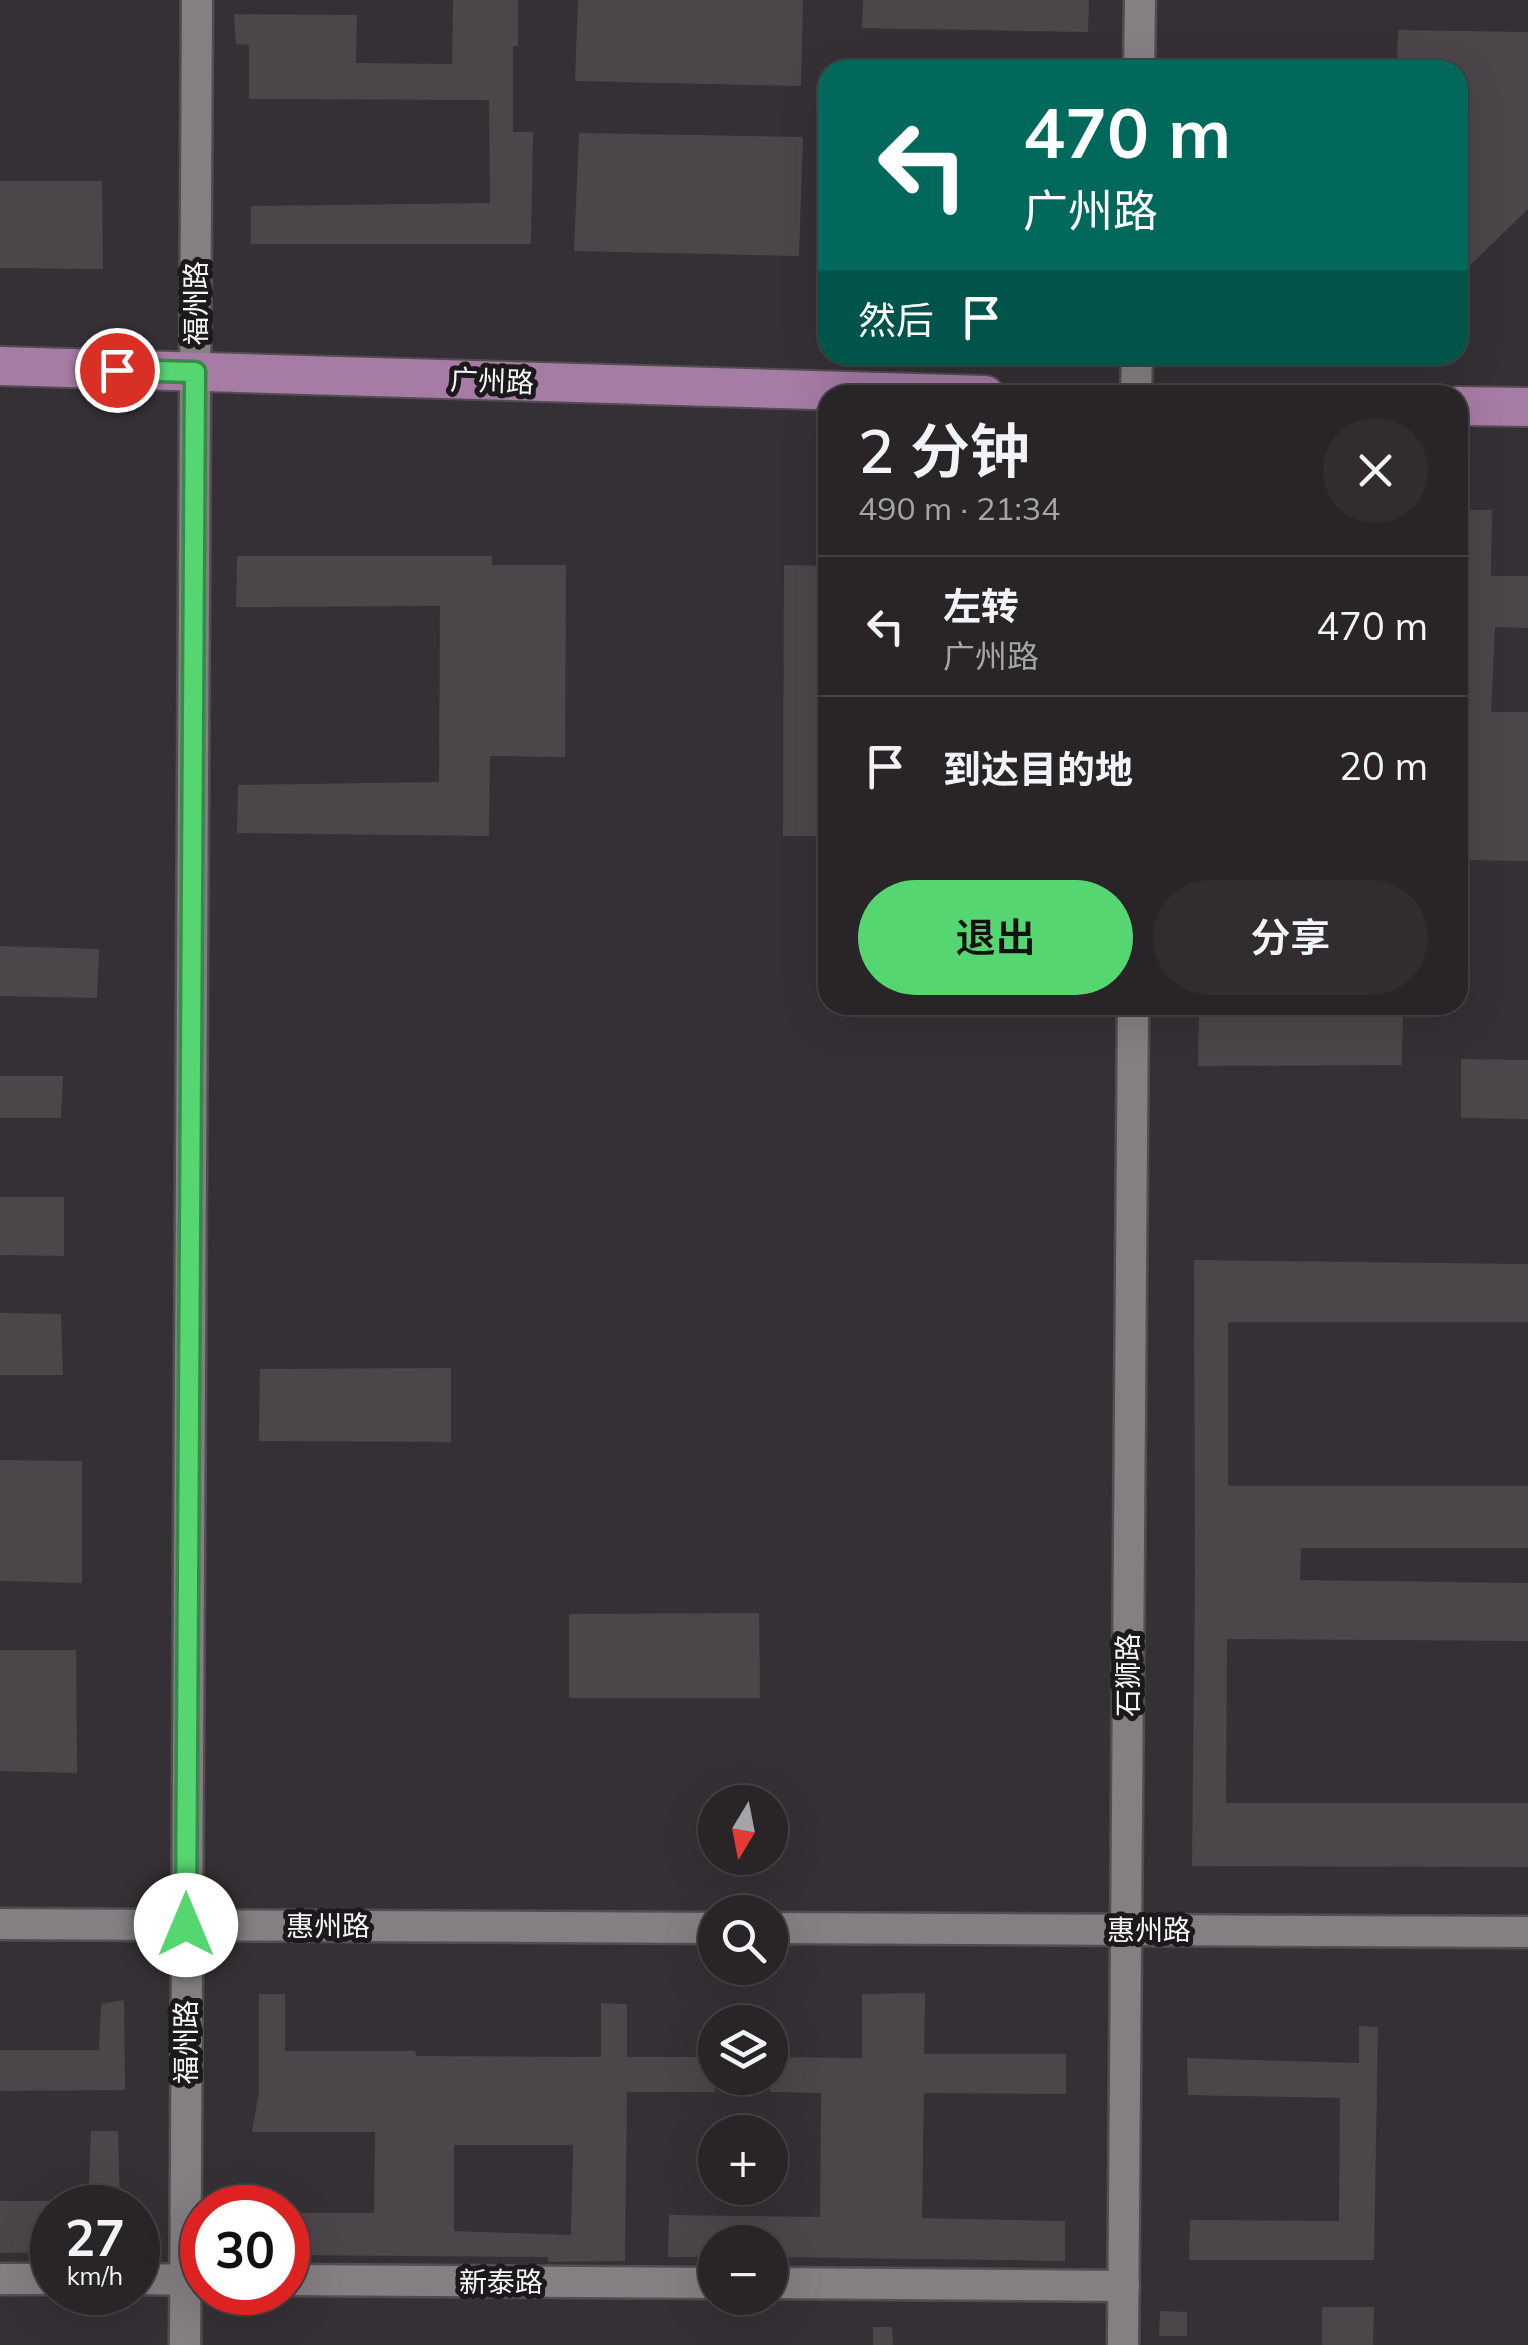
<!DOCTYPE html>
<html lang="zh">
<head>
<meta charset="utf-8">
<style>
	body { margin:0; font-family:Mulish,"Noto Sans SC",sans-serif; background:#302c30; color:#f1f3f6; height:100vh; display:flex; flex-direction:column; font-size:38px; white-space:nowrap }
	* { box-sizing:border-box; margin:0 }
	p { font-size:32px; color:#a5a4a8 }
	.icon { flex:none; width:55px; height:55px; fill:none; stroke:currentColor; stroke-width:2; stroke-linecap:round; stroke-linejoin:round }
	.map { position:relative; flex:1; overflow:hidden }
	.panel { position:absolute; left:818px; top:385px; width:650px; height:630px; display:flex; flex-direction:column; background:#282428; border-radius:30px; box-shadow:0 10px 40px #0002,0 0 0 2px #444145 }
	.panel>* { flex:none }
	.hud { position:absolute; left:818px; top:60px; width:650px; height:305px; border-radius:30px; box-shadow:0 10px 40px #0002,0 0 0 2px #444145; background:#00695c; color:#fff; overflow:hidden }
	.needle { width:65px; rotate:190deg }
	.tools { position:absolute; left:698px; top:1785px; display:grid; gap:20px }
	.tools a { display:grid; place-items:center; width:90px; height:90px; border-radius:50%; background:#282428; box-shadow:0 10px 40px #0002,0 0 0 2px #444145; font-size:50px }
	.speed { position:absolute; left:30px; top:2185px; display:flex; gap:20px; font-size:50px; font-weight:700; text-align:center }
	.speed>* { display:grid; place-content:center; width:130px; height:130px; border-radius:50%; background:#282428; box-shadow:0 10px 40px #0002,0 0 0 2px #444145; line-height:1 }
	.speed small { font-size:25px; font-weight:400 }
	.speed .limit { border:15px solid #d22; background:#fff; color:#111 }
	.pin { position:absolute; display:grid; place-items:center; width:85px; height:85px; color:#fff; margin:-42px; border:5px solid #fff; border-radius:50%; box-shadow:0 2px 10px #0007 }
	.me { position:absolute; width:110px; margin:-55px; rotate:0deg; stroke-linejoin:round; filter:drop-shadow(0 0 8px #0008) }
	.turn { display:flex; align-items:center; gap:35px; height:210px; padding:0 40px; font-size:45px }
	.turn .icon { width:130px; height:130px; stroke-width:2.5 }
	.turn b { display:block; font-size:70px; line-height:85px }
	.then { display:flex; align-items:center; height:95px; padding:0 40px; background:#0003; gap:20px; font-size:38px }
	.round { display:grid; place-items:center; flex:none; width:105px; height:105px; border-radius:52px; background:#302c30 }
	.head { display:flex; align-items:center; justify-content:space-between; height:170px; padding:0 40px }
	h1 { font-size:60px; font-weight:600; line-height:75px }
	.button { display:flex; gap:20px; margin-top:auto; padding:20px 40px }
	.button a { flex:1; height:115px; border-radius:60px; background:#55d671; color:#111; font-size:40px; font-weight:600; line-height:115px; text-align:center }
	.button a+a { background:#302c30; color:#f1f3f6 }
	ul { padding:0; list-style:none }
	li { display:flex; align-items:center; gap:30px; height:140px; padding:0 40px; border-top:2px solid #444145 }
	li div { flex:1 }
	li b { display:block; font-size:38px }
	li em { font-style:normal }
	.map>svg:first-child { display:block }
	.building { fill:#4c464b; fill-rule:evenodd }
	.lines { fill:none; stroke-linecap:round; stroke-linejoin:round }
	.minor-casing { stroke:#514d51; stroke-width:35 }
	.major-casing { stroke:#514d51; stroke-width:42 }
	.minor { stroke:#857f84; stroke-width:30 }
	.major { stroke:#a67ba4; stroke-width:38 }
	.route-casing { stroke:#378b49; stroke-width:25 }
	.route { stroke:#55d671; stroke-width:18 }
	.labels { text-anchor:middle; stroke-width:10; stroke-linejoin:round; paint-order:stroke }
	.street-label { font-size:28px; fill:#f7f4f7; stroke:#1b191b }
</style>
</head>
<body>
<div class="map">
<svg width="1528" height="2345" viewBox="0 0 1528 2345">
	<rect width="100%" height="100%" fill="#353035"/>
	<g class="building">
		<path d="M453,0h65v46h-5v86h20l-2,112h-280v-38l239,-3 -1,-103 -240,-1v-54l-13,-1 -2,-30 123,1 -1,48 96,1z"/>
		<path d="M578,0h225l-2,86 -226,-5z"/>
		<path d="M863,0h226l-1,32 -226,-4z"/>
		<path d="M1398,30l130,2v177l-70,68v-207h-61z"/>
		<path d="M579,133l224,4 -4,119 -225,-5z"/>
		<path d="M0,181h102l1,88 -103,-1z"/>
		<path d="M1467,510h25l-1,66h37v52l-33,-1 -4,85h37v149l-67,-1z"/>
		<path d="M237,556h255v9h74l-1,192 -75,-1 -1,80 -252,-3 1,-48 201,-3 1,-176 -204,1z"/>
		<path d="M784,565l44,1v270h-45z"/>
		<path d="M0,946l99,3 -2,49 -97,-2z"/>
		<path d="M1199,1005h204l-1,60 -204,1z"/>
		<path d="M1461,1059l67,1v59l-67,-1z"/>
		<path d="M0,1076h63l-2,42h-61z"/>
		<path d="M0,1197h64v59l-64,-1z"/>
		<path d="M1194,1260l334,4v58h-300v164h300v62h-227l-1,32 228,3v58l-301,-2 -1,164h302v64l-336,-1 3,-288z"/>
		<path d="M0,1313l61,1 2,61h-63z"/>
		<path d="M451,1368v74l-192,-1 1,-72z"/>
		<path d="M0,1460l82,1v122l-82,-2z"/>
		<path d="M759,1613l1,85h-191v-84z"/>
		<path d="M0,1650h76l1,123 -77,-2z"/>
		<path d="M925,1993l-1,61h142v40l-142,-1 -2,125 143,3v40l-295,-4v-15h-55v15h-47l1,-42 151,2 1,-124 -51,-1v-35l92,1v-64z"/>
		<path d="M259,1994h26v57h130l1,5 185,1v-54l26,1v53h88v35h-88l-2,169 -77,1v-5l-260,-2v-42h86l1,-81h-123l7,-41zM454,2145h119l-2,90 -117,-4z"/>
		<path d="M124,2000l1,90 -125,1v-41h99l2,-46z"/>
		<path d="M1359,2026l19,1 -4,233h-185l1,-40 149,1 1,-123 -152,-3 -1,-37 172,5z"/>
		<path d="M91,2131h27l2,77h-32z"/>
		<path d="M0,2201h52v51l-52,1z"/>
		<path d="M1322,2307h52l-1,38h-51z"/>
		<path d="M1160,2311l27,1v24h-28z"/>
		<path d="M873,2327h19l1,18h-20z"/>
	</g>
	<g class="lines">
		<g class="minor-casing">
			<g id="minor">
				<path d="M1139,70l1,-70"/>
				<path d="M1136,395l1,-40"/>
				<path d="M0,1924l715,4"/>
				<path d="M770,1928l758,4"/>
				<path d="M0,2279h52"/>
				<path d="M138,2279l64,1"/>
				<path d="M288,2280l427,3"/>
				<path d="M770,2283l354,3"/>
				<path d="M185,2345l12,-2345"/>
				<path d="M1123,2345l10,-1340"/>
			</g>
		</g>
		<g class="major-casing">
			<g id="major">
				<path d="M0,366l985,29"/>
				<path d="M1458,406l70,1"/>
			</g>
		</g>
		<use href="#minor" class="minor"/>
		<use href="#major" class="major"/>
	</g>
	<g class="lines">
		<g class="route-casing">
			<path id="route" d="M117,370l78,2 -9,1553"/>
		</g>
		<use href="#route" class="route"/>
	</g>
	<g class="labels">
		<g class="street-label">
			<text transform="translate(196 303) rotate(-90)" y="10">福州路</text>
			<text transform="translate(492 381) rotate(2)" y="10">广州路</text>
			<text transform="translate(1128 1675) rotate(-90)" y="10">石狮路</text>
			<text x="328" y="1936">惠州路</text>
			<text x="1149" y="1940">惠州路</text>
			<text transform="translate(186 2042) rotate(-90)" y="10">福州路</text>
			<text x="501" y="2292">新泰路</text>
		</g>
	</g>
</svg>
<div class="tools">
<a><svg class="needle" viewBox="-14 -14 28 28"><path d="M0-13l5 13h-10z" fill="#e53935"/><path d="M0 13l5-13h-10z" fill="#a5a4a8"/></svg></a>
<a><svg class="icon" aria-label="search" viewBox="0 0 24 24"><circle cx="10" cy="10" r="6"/><path d="M15 15l6 6"/></svg></a>
<a><svg class="icon" aria-label="layers" viewBox="0 0 24 24"><path d="M12 4l9 5-9 5-9-5zM3 14l9 5 9-5"/></svg></a>
<a>+</a>
<a>−</a>
</div>
<div class="speed"><div>27<small>km/h</small></div><div class="limit">30</div></div>
<div class="pin" style="left:117px;top:370px;background:#d93025"><svg class="icon" aria-label="arrive" viewBox="0 0 24 24"><path d="M6 21V4h12l-3 4 3 4H6"/></svg></div>
<svg class="me" style="left:186px;top:1925px" viewBox="-20 -20 40 40"><circle r="19" fill="#fff"/><path d="M0-13L10 11 0 6-10 11z" fill="#55d671"/></svg>
<div class="hud">
<div class="turn"><svg class="icon" aria-label="left" viewBox="0 0 24 24"><path d="M17 20v-9H6M10 6l-5 5 5 5"/></svg><div><b>470 m</b>广州路</div></div>
<div class="then">然后<svg class="icon" aria-label="arrive" viewBox="0 0 24 24"><path d="M6 21V4h12l-3 4 3 4H6"/></svg></div>
</div>
<section class="panel">
<div class="head"><div><h1>2 分钟</h1><p>490 m · 21:34</p></div><a class="round"><svg class="icon" aria-label="close" viewBox="0 0 24 24"><path d="M6 6l12 12M18 6L6 18"/></svg></a></div>
<ul>
<li><svg class="icon" aria-label="left" viewBox="0 0 24 24"><path d="M17 20v-9H6M10 6l-5 5 5 5"/></svg><div><b>左转</b><p>广州路</p></div><em>470 m</em></li>
<li><svg class="icon" aria-label="arrive" viewBox="0 0 24 24"><path d="M6 21V4h12l-3 4 3 4H6"/></svg><div><b>到达目的地</b></div><em>20 m</em></li>
</ul>
<div class="button"><a>退出</a><a>分享</a></div>
</section>
</div>
</body>
</html>
